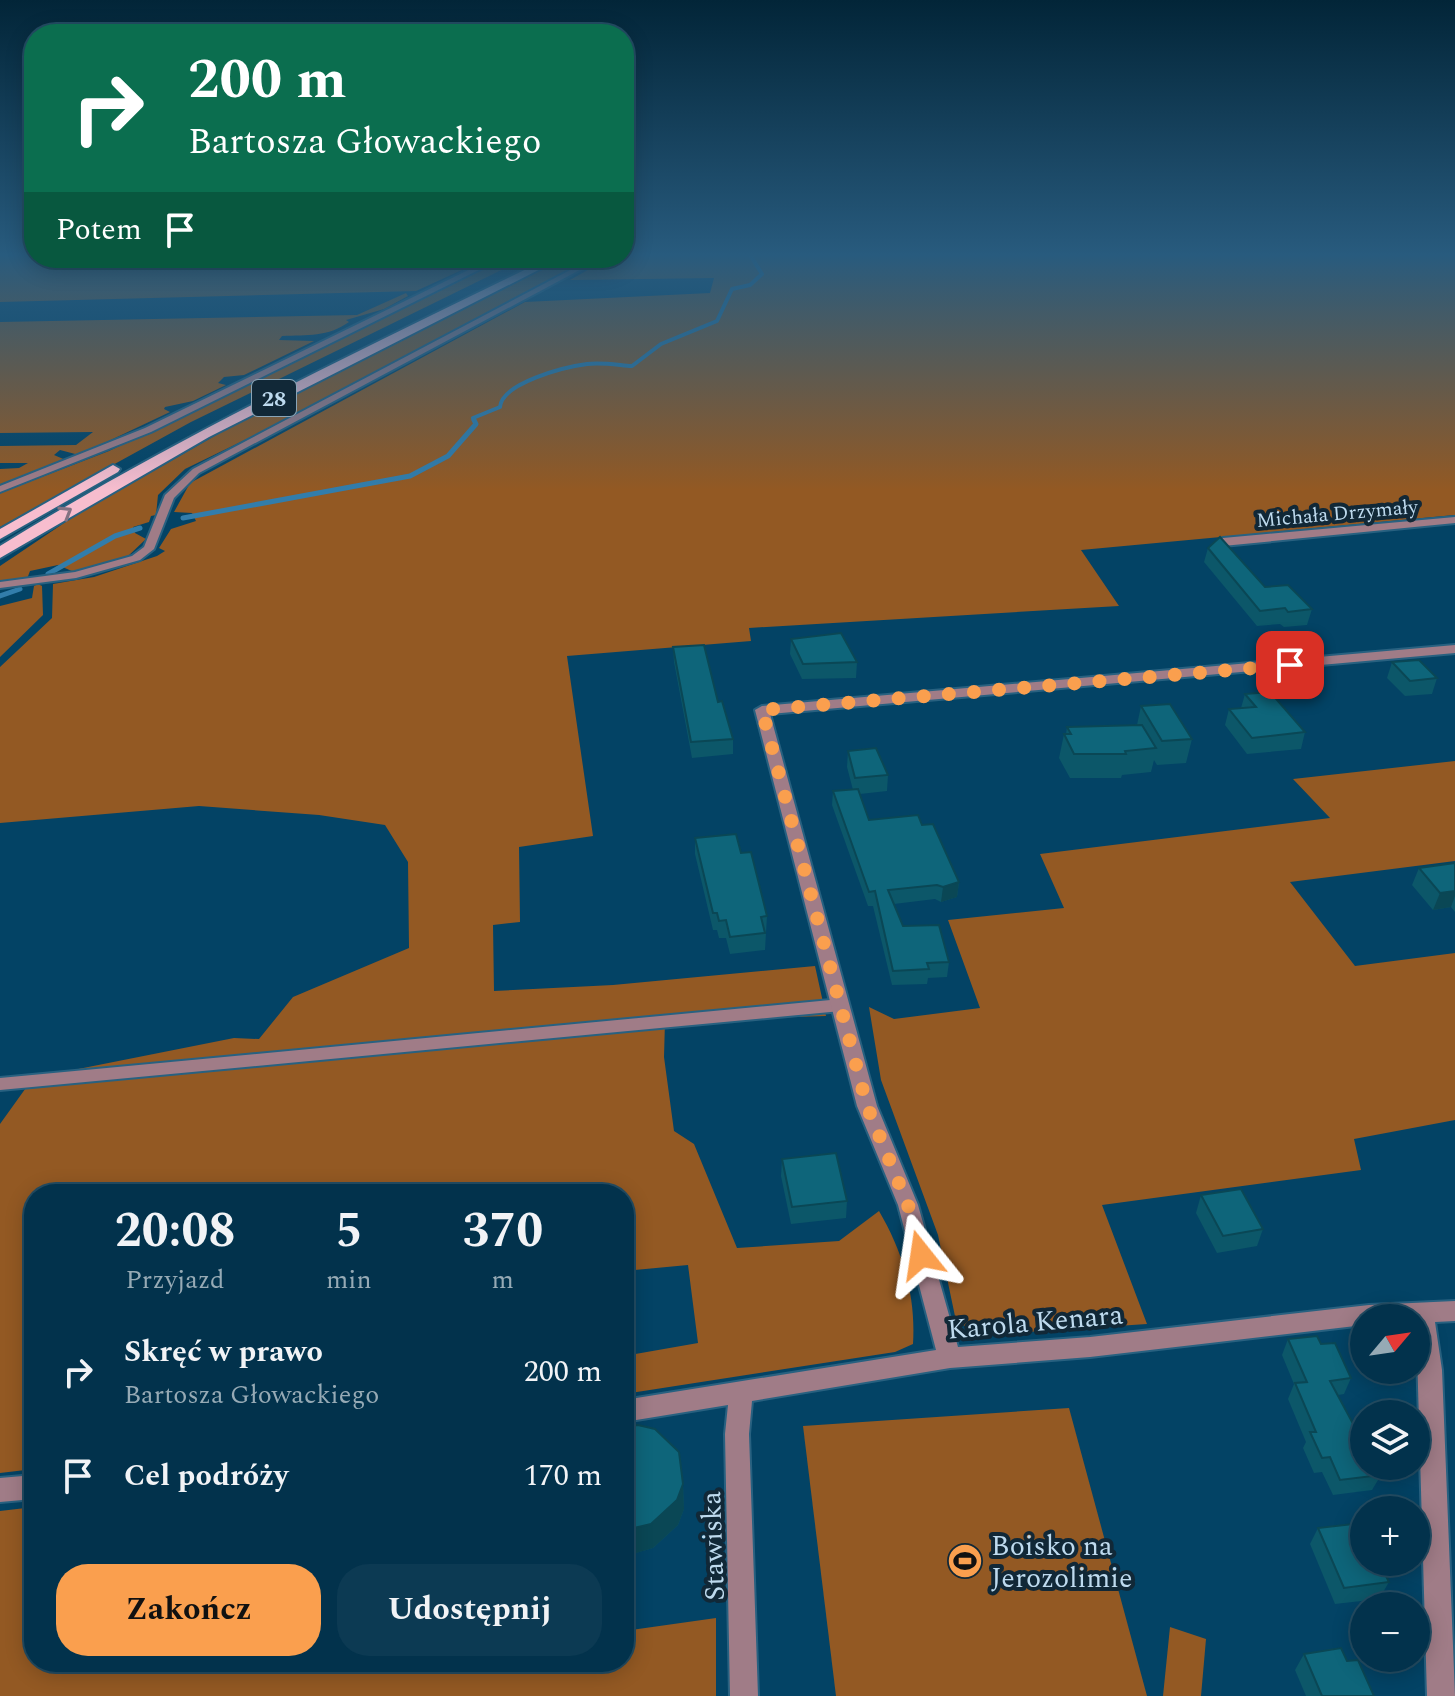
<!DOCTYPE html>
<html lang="pl">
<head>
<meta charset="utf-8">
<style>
	body { margin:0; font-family:Spectral,serif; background:#0c3a53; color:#f1f3f6; height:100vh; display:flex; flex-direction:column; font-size:30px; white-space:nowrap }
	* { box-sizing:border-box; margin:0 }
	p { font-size:26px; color:#96aab5 }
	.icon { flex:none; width:44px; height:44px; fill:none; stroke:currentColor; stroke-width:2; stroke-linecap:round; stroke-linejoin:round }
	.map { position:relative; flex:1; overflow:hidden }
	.details { position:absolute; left:24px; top:1184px; width:610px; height:488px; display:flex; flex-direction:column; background:#02324c; border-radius:32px; box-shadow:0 4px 20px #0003,0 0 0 2px #234d64 }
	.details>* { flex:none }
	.top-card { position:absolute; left:24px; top:24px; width:610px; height:244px; border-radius:32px; box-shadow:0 4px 20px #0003,0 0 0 2px #234d64; background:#0b6e4f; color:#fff; overflow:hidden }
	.needle { width:52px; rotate:61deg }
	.controls { position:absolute; left:1350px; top:1304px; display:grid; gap:16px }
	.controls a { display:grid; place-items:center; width:80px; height:80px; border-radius:50%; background:#02324c; box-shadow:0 4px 20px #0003,0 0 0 2px #234d64; font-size:40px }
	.pin { position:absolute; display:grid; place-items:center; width:68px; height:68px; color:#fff; margin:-34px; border-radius:16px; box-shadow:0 4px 12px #0006 }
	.me { position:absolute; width:88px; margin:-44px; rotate:345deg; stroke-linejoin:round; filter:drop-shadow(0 0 6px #0008) }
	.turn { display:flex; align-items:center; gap:28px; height:168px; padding:0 32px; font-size:36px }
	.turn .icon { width:104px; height:104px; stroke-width:2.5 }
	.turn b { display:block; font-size:56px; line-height:68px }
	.then { display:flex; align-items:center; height:76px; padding:0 32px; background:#0003; gap:16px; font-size:30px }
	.eta { display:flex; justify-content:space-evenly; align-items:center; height:136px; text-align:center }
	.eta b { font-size:48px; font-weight:700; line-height:56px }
	.primary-button { display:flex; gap:16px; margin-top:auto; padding:16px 32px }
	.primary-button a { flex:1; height:92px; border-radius:32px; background:#fa9f4e; color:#111; font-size:32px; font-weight:700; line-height:92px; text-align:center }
	.primary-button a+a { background:#0c3a53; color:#f1f3f6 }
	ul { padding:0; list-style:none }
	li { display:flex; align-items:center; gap:24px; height:104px; padding:0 32px }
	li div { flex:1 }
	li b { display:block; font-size:30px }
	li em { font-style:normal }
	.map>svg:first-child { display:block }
	.green { fill:#935923 }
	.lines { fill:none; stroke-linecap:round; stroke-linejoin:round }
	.stream-far1 { stroke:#327dab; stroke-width:4 }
	.stream { stroke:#327dab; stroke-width:5 }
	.lane-casing { stroke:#286180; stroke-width:4 }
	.street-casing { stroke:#286180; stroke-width:4 }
	.primary-casing { stroke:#286180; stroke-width:4 }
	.lane { fill:#a07c87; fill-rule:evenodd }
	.street { fill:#a07c87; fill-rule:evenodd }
	.primary { fill:#f7bdce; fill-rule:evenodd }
	.wall { fill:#0c5769 }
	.shaded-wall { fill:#0a4755 }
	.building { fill:#0e657a; stroke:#0a4755; stroke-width:2 }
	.oneway { stroke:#847282 }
	.route { stroke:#fa9f4e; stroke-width:14; stroke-dasharray:0 25.2 }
	.labels { text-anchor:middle; stroke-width:8; stroke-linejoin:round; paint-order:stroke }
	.far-street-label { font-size:20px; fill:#bedaee; stroke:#112837 }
	.shield { fill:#112837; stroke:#8aa5b7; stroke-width:2 }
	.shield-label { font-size:22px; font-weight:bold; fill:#bedaee }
	.near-street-label { font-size:28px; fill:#bedaee; stroke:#112837 }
	.near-poi-label { font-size:28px; fill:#bedaee; stroke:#112837; text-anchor:start }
</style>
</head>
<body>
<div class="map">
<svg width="1455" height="1696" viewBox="0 0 1455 1696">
	<rect width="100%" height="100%" fill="#034365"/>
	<g class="green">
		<path d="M624,253h831v262l-374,35 38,56 -370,22 2,13 -184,15 26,180 -74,11 1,75 -27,3 1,66 119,-6 202,-19 11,50 -161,5 -1,36 10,74 20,13 43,104 102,-7 40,-30c24,41 37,85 34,133l-18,8 -271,42v-38l74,-13 -10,-78 -64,6v-77h-590v275l-34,4v-349l33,-46 201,-40 25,1 34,-42 116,-49 -1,-86 -23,-37 -66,-10 -120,-9 -199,17v-156l52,-49 1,-34 41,-7 63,-21 8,-5 -6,-3 12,-19 25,-8 -4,-8 -18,-1 16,-29 335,-181 185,-9 4,-15 -144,2 39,-22h15z"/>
		<path d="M34,255v3h454l-72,33 -416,11v-46z"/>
		<path d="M506,258h20l-335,164 -191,105v-34l109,-42z"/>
		<path d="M565,258h29l-294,155 -115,56 -27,26 -2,20 -5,1 -2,6 -16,5 2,6 11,6 -20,19 -52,14 -16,-7 -28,6 -3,8 -27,3v-16l73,-49 166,-95z"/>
		<path d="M406,293l2,3 -24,13 -38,11 3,2c-21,15 -42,13 -67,14l-3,4 35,1 -70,34 -20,2 -6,6 8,2 -33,16 -28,6 -1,2 6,3 -91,43 -19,-5 -6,5 14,6 -68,25v-17l19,-1 9,-5h-28v-17l76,-1 17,-13 -93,1v-111l357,-7z"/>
		<path d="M38,584l4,2 1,29 -43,42v-51l32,-8 2,-12z"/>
		<path d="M1455,761v100l-165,21 65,84 100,-13v167l-101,19 7,31 -259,35 45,119 -167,11 -24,-14 -18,-86 -57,-155 -12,-73 25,12 86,-11 -32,-88 116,-12 -24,-54 290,-36 -37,-39z"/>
		<path d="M1069,1408l78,288h-311l-33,-270z"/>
		<path d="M34,1507v155h590v-31l92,-13v78h-716v-185z"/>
		<path d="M1170,1627l36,12 -5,57h-38z"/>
	</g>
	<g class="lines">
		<path class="stream-far1" d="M475,422l-2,-4 27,-11c2,-24 64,-40 87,-43 14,-2 31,1 45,2l29,-22 56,-23 15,-32 18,-4 12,-11 -13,-21"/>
		<g class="stream">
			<path d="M183,518l227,-42 38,-20 28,-32 -2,-4"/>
			<path d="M48,574l67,-38 25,-8"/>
			<path d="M0,596l20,-7"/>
		</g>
		<g class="lane-casing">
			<g id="lane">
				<path d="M493,258h10l-352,174 -151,60v-6l145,-58z"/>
				<path d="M593,258h9l-403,215 -25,25 -20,51 -14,11 -64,18 -76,10v-6l75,-10 57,-16 12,-9 21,-52 28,-26z"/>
				<path d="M841,999l6,2 2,4 -2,4 -6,2 -841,79v-12z"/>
			</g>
		</g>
		<g class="street-casing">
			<g id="street">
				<path d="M1455,517v6l-232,23 -6,-4 6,-4z"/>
				<path d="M1455,645v8l-685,61 107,392 41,99 40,142 132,-10 279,-32 86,-4v20l-20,1 7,48 13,326h-28l-11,-378h-52v7l-274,32 -140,11 -198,33 -3,33 9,262h-28l-5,-262 3,-29 -104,17v-22l312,-50 -38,-145 -41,-99 -102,-396 7,-4z"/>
				<path d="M34,1475v24l-34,3v-24z"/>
			</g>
		</g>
		<g class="primary-casing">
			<g id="primary">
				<path d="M549,258h13l-353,179 -209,121v-12c176,-109 363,-197 549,-288z"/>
				<path d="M113,465l7,4 -2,3 -118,67v-10z"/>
			</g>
		</g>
		<use href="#lane" class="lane"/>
		<use href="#street" class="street"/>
		<use href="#primary" class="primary"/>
	</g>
	<g class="wall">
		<path d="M1208,548l57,39 47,22 -5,16 -23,2 -4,-3 -23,2 -53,-64z"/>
		<path d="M791,639l66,23 -1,16 -54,1 -12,-25z"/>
		<path d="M673,647l45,55 15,37v15l-41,4 -18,-96z"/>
		<path d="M1392,662l45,16 -5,16 -27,2 -18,-18z"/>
		<path d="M1245,694l60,38 -4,17 -54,5 -22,-29 4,-16 12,-1z"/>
		<path d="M1141,706l51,33 -6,24 -29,2 -3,-5 -3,12 -29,3 -1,3h-51l-11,-20 5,-24h2l1,-7 70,-2z"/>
		<path d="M848,751l40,24 -1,16 -27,3 9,26 53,5 37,57 -2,15 -16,5 -6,-3 -41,5 9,22 46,36 -2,15 -19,1 -1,6 -35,1 -19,-79h-5l-36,-101 1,-14 20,-1 -6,-23z"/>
		<path d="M695,838l46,15 26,63 -2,34 -35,4 -4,-16h-7l-2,-8h-4l-18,-76z"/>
		<path d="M1455,863v49l-4,-5 -18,3 -21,-25 7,-17z"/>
		<path d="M782,1159l65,42 -1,17 -55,6 -10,-48z"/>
		<path d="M1201,1195l62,34 -6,17 -40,7 -21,-40z"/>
		<path d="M1288,1339l33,5 30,34 -7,16 -6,1 43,80 -9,15 -39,5 -11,-23 -8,1 -11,-25 3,-6 -18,-43 6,-15 -12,-29z"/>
		<path d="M624,1426l59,58 1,25 -6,16 -25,23 -17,5 -12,-3z"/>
		<path d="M1318,1528l71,54 -10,17 -44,5 -25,-60z"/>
		<path d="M1304,1654l43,7 27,35h-68l-11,-26z"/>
	</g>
	<g class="shaded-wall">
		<path d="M959,882l-2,15 -16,5 2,-15z"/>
		<path d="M1455,891v5l-4,11 -18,3 7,-17z"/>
		<path d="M683,1484l1,25 -6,16 -25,23 -17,5 -2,-25z"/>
	</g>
	<g class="building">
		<path d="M1220,537l45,50 23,-2 24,24 -24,3 -3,-4 -25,3 -52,-63z"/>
		<path d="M841,633l16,29 -54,2 -12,-25z"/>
		<path d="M704,645l14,57 4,-1 11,38 -42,3 -18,-95z"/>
		<path d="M1419,660l18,18 -27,3 -18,-19z"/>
		<path d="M1270,692l35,40 -53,6 -23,-29 27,-2 -11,-13z"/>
		<path d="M1170,704l22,35 -30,2 -21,-35z"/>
		<path d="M1142,725l14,23 -31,3 1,3h-52l-10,-20h7l-4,-7z"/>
		<path d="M876,748l12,27 -33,3 -7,-27z"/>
		<path d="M858,789l11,31 49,-5 4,10 11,-1 26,58 -16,5 -6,-2 -49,5 15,36 36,-1 10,37 -22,1 2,6 -36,2 -18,-80 -6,1 -36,-101z"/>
		<path d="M736,834l5,19 10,-1 16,64 -6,1 4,16 -35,4 -4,-17 -7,1 -2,-8h-4l-18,-75z"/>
		<path d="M1455,863v28l-15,2 -21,-25z"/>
		<path d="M836,1153l11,48 -55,6 -10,-48z"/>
		<path d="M1241,1189l22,40 -40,7 -22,-41z"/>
		<path d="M1317,1336l4,8 14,-1 16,35 -21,3 34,63v22h12l5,9 -41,5 -10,-23 -8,1 -12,-26h6l-21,-49 12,-1 -19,-43z"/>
		<path d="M638,1425l17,4 24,23 4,32 -6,16 -26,24 -17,4 -10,-2v-100z"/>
		<path d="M1362,1523l2,5v34h15l10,20 -45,6 -26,-60z"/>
		<path d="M1341,1648l6,13 11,-1 16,36h-52l-18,-42z"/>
	</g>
	<defs><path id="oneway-chevron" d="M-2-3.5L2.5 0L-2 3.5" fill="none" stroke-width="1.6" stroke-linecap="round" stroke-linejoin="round" transform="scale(2)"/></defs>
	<use class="oneway" href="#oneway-chevron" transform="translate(66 512) rotate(-31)"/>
	<linearGradient id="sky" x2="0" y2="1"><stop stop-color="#022538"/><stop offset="0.52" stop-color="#285b7e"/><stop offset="1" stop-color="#285b7e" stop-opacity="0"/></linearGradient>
	<rect width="1455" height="490" fill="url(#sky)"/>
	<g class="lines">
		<path class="route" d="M921,1255l-13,-50 -41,-99 -105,-396 528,-45"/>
	</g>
	<defs>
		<g id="stadium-disc" transform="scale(1.8)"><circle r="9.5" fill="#fa9f4e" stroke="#112837"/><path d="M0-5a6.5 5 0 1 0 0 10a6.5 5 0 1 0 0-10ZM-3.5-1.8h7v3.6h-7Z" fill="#111"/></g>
	</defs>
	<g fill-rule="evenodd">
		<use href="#stadium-disc" x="965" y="1561"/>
	</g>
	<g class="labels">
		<g class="far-street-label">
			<text transform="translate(1337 513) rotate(-5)" y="7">Michała Drzymały</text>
		</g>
		<rect class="shield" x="252" y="380" width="44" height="36" rx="6"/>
		<g class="shield-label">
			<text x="274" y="406">28</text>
		</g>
		<g class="near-street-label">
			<text transform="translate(1035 1321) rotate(-5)" y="10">Karola Kenara</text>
			<text transform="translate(712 1546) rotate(-92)" y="10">Stawiska</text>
		</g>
		<g class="near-poi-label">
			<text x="991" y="1555">Boisko na<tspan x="991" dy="32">Jerozolimie</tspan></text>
		</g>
	</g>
</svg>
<div class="controls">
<a><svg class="needle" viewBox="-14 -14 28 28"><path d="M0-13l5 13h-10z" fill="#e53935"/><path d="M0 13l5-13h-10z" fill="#96aab5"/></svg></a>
<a><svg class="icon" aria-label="layers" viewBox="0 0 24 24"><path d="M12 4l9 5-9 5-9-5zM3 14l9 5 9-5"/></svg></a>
<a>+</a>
<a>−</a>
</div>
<div class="pin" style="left:1290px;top:665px;background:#d93025"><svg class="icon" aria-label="arrive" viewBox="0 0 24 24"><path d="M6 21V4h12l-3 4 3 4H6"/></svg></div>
<svg class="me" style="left:921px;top:1255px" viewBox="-20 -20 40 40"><path d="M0-17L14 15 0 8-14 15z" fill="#fa9f4e" stroke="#fff" stroke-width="4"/></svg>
<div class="top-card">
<div class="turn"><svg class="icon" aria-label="right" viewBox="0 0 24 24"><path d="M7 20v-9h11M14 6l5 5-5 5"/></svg><div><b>200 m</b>Bartosza Głowackiego</div></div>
<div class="then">Potem<svg class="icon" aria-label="arrive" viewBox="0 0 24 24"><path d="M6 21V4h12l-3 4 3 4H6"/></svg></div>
</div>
<section class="details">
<div class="eta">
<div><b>20:08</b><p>Przyjazd</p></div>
<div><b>5</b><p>min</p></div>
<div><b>370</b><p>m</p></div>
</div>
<ul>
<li><svg class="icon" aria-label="right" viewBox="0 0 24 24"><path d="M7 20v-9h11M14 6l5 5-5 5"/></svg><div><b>Skręć w prawo</b><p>Bartosza Głowackiego</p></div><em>200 m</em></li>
<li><svg class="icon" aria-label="arrive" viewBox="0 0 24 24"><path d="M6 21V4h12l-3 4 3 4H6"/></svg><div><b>Cel podróży</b></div><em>170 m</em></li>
</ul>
<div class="primary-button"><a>Zakończ</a><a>Udostępnij</a></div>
</section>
</div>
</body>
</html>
